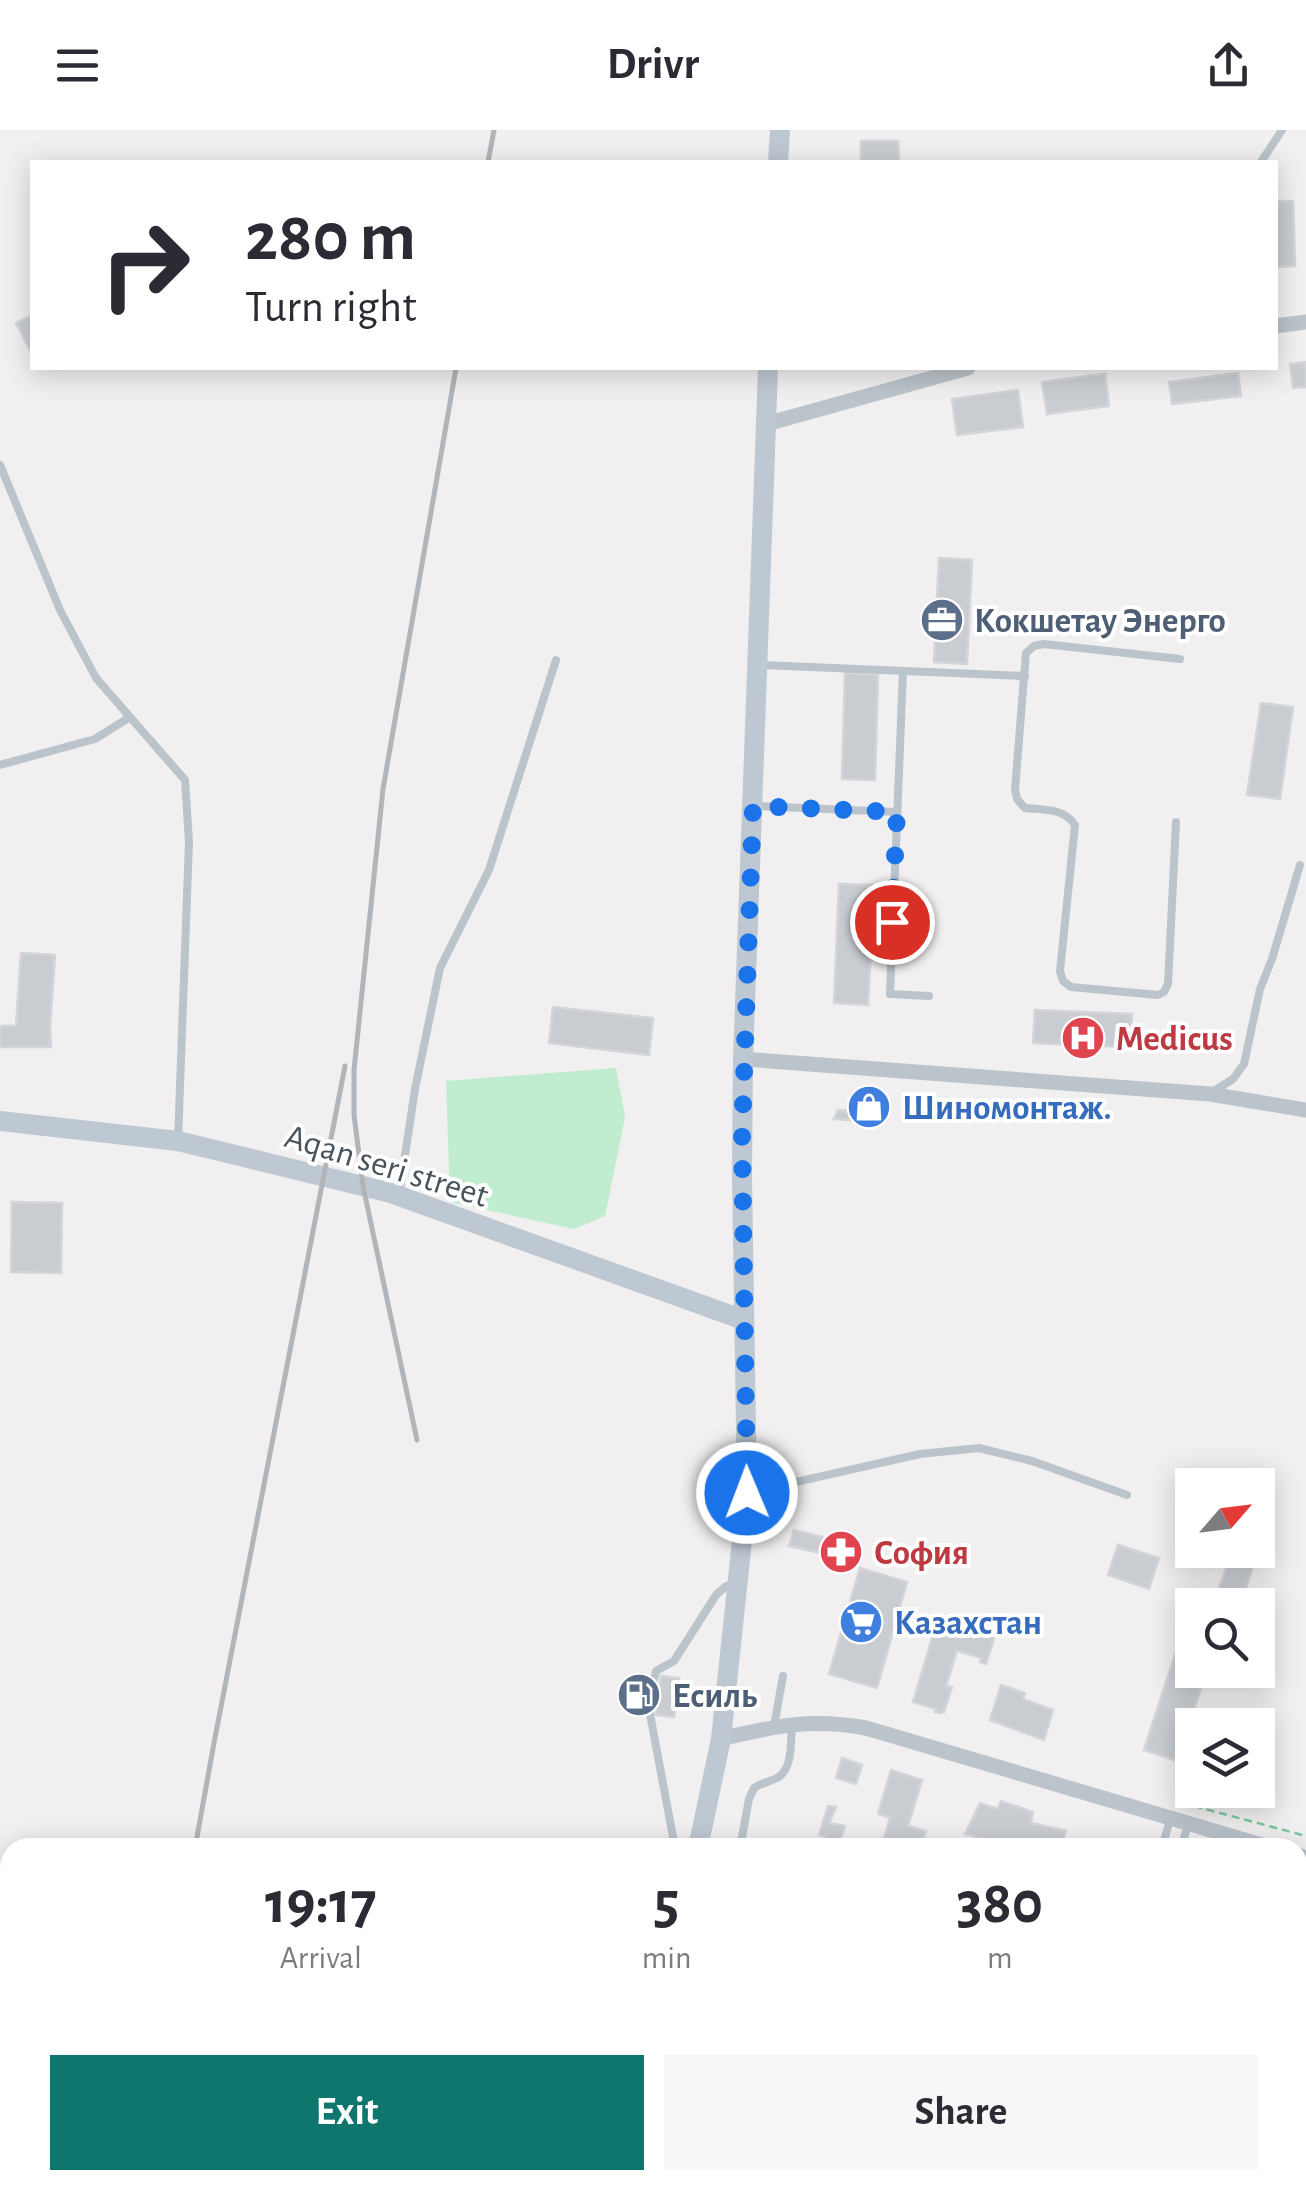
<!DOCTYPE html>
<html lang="en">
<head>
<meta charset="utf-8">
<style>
	body { margin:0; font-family:"Alegreya Sans",sans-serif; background:#f7f7f7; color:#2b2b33; height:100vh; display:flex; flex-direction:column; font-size:38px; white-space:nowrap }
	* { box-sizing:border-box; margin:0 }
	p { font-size:32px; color:#7c7c81 }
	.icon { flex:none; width:55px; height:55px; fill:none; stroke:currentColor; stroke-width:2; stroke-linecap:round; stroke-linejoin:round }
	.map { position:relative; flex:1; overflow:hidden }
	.sheet { position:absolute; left:0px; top:1708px; width:1308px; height:352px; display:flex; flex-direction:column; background:#fff; border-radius:30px 30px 0 0; box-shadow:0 5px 25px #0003 }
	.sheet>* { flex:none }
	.banner { position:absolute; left:30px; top:30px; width:1248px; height:210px; border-radius:0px; box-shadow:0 5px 25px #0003; background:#fff; color:#2b2b33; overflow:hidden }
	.needle { width:65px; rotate:62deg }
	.tools { position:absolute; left:1175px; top:1338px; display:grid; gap:20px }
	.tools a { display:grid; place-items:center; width:100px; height:100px; border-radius:0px; background:#fff; box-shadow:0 5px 25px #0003; font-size:50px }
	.pin { position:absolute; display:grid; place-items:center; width:85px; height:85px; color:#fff; margin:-42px; border:5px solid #fff; border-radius:50%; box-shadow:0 2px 10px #0007 }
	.me { position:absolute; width:110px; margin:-55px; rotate:359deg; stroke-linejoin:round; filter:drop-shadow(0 0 8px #0008) }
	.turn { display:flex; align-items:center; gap:35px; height:210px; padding:0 50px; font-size:45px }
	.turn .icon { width:130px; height:130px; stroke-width:2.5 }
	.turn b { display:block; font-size:70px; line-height:85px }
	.eta { display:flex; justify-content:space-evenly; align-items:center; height:170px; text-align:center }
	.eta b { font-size:60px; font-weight:600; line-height:70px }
	.action { display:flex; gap:20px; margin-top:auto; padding:20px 50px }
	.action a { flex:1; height:115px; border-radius:0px; background:#0f766e; color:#fff; font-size:40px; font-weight:600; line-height:115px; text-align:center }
	.action a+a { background:#f7f7f7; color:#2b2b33 }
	header { display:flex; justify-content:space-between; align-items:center; height:130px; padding:0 50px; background:#fff; font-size:45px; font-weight:600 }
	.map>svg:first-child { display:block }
	.green { fill:#c0ecd0 }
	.building { fill:#c9ccd1; stroke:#d3d5da; stroke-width:2.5 }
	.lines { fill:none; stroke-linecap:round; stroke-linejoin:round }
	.path { stroke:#7ac89f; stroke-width:2.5; stroke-dasharray:8 5; stroke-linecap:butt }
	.lane { stroke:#bbc4cb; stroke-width:8 }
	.street { stroke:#bbc4cb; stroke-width:15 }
	.secondary { stroke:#bec8d2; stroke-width:20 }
	.rail { stroke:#b1b4b9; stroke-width:5 }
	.route { stroke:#1a73e8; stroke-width:18; stroke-dasharray:0 32.4 }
	.labels { text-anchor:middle; stroke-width:8; stroke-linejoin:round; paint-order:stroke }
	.service-label { font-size:35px; font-weight:bold; fill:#4e5e75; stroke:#fff; text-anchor:start }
	.health-label { font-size:35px; font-weight:bold; fill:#be3a42; stroke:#fff; text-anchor:start }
	.shop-label { font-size:35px; font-weight:bold; fill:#366cbe; stroke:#fff; text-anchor:start }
	.street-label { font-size:35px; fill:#48535b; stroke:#fff }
</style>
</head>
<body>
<header><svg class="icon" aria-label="menu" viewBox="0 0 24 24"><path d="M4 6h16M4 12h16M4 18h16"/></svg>Drivr<svg class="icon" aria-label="share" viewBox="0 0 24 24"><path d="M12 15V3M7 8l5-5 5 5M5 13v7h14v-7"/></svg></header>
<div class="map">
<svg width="1306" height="2059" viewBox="0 0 1306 2059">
	<rect width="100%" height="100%" fill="#f1efef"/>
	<path class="green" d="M616,938l9,49 -20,99 -31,13 -124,-27 -4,-121z"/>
	<g class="building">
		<path d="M861,11h37l1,21h-38z"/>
		<path d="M1275,71h18l2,65 -20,1z"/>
		<path d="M32,185v36l-1,1 -15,-29z"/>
		<path d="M1306,232v25l-13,1 -3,-24z"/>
		<path d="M1238,243l3,23 -69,8 -3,-22z"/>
		<path d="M1105,244l4,32 -62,8 -5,-32z"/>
		<path d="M1018,260l5,37 -66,8 -5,-36z"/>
		<path d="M939,428l33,2 -5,104 -33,-2z"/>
		<path d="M845,543l33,1 -3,106 -33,-1z"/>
		<path d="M1261,573l32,4 -13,92 -33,-4z"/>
		<path d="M839,754l35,1 -6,120 -34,-2z"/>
		<path d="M21,823l34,2 -5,71 1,21h-51v-21h16z"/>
		<path d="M553,877l100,11 -4,37 -100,-12z"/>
		<path d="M1035,880l97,4 -1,33 -98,-4z"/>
		<path d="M864,971l14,3 -4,18 -40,-3 4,-9 24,2z"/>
		<path d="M12,1072l50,1 -1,70 -50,-1z"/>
		<path d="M794,1400l60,15 -2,15 -63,-14z"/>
		<path d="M1118,1415l41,13 -10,31 -41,-14z"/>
		<path d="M1232,1424l22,8 -13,43h-11l-15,-7z"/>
		<path d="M860,1438l47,14 -30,106 -48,-14z"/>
		<path d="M939,1485l24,7 1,-4 33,11 -11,35 -6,-2 2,-4 -25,-7 -11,35 6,1 -8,25 -2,-1 -1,2 -6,-1 1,-3 -23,-7z"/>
		<path d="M1182,1503l10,3v34h15l-30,91 -33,-11z"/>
		<path d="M661,1546l18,2 -5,39 -18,-2z"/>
		<path d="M632,1551l13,2 -3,24 -13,-1z"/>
		<path d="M1001,1555l24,8 -2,6 30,11 -9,30 -54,-20z"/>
		<path d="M842,1628l20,7 -6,19 -20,-6z"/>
		<path d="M891,1640l31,10 -14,46 18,5 -5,17h-40l9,-30 -12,-4z"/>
		<path d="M1001,1671l32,11 -2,11 35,8 -5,17h-40l-56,-14 15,-31 17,6z"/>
		<path d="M828,1676l8,1 -7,16 16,3 -7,22h-13l1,-11 -7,-2z"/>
		<path d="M1298,1885l8,3v30l-8,24 8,3v36l-8,-3z"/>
		<path d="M973,2050h34l-3,9h-19l-14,-5z"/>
	</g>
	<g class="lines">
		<g class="path">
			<path d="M1194,1676l112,30"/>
			<path d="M1194,1714l13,4"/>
		</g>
		<g class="lane">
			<path d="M1261,32l21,-32"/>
			<path d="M0,335l60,145 36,68 89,102 4,62 -11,299"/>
			<path d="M761,535l264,11"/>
			<path d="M903,541l-13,323 39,2"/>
			<path d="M0,635l95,-26 35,-22"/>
			<path d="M757,676l140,6"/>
			<path d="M1176,692l-8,162 -4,8 -6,3 -87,-8 -8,-6 -3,-10 15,-146c-11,-17 -31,-15 -50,-17l-8,-9 -2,-10 11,-136 8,-7 10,-2 136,15"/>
			<path d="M1214,961l19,-12 11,-15 16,-75 12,-30 28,-94"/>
			<path d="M399,1065l16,-106 25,-121 49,-98 67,-210"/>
			<path d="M747,1363l173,-39 59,-6 53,13 95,34"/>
			<path d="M652,1559l4,-18 18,-10 42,-66 9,-8 10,-4"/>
			<path d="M651,1570l-1,14 23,123 4,11"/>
			<path d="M774,1596l9,-50"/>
			<path d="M740,1718l9,-49 5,-11c7,-5 15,-6 23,-10 17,-9 13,-38 15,-54"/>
			<path d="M1162,1718l9,-32"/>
			<path d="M1181,1718l8,-27"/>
			<path d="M1286,2050l20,5"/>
			<path d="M334,2059l2,-9"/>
			<path d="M861,2059l1,-9"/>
			<path d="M1043,2059l2,-9"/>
		</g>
		<g class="street">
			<path d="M1275,196l31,-4"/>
			<path d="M766,294l202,-56"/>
			<path d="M743,929l467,35 96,16"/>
			<path d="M721,1609c53,-13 90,-21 145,-11l406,120"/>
			<path d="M1298,1725l8,3"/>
		</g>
		<g class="secondary">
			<path d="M778,32l2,-32"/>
			<path d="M0,991l178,20 213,52 353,127"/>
			<path d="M698,1718l23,-109 26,-246 -5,-318 1,-116 25,-691"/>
			<path d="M811,2050l8,9"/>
			<path d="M534,2059l10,-9"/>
		</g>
		<g class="rail">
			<path d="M488,32l6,-32"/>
			<path d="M417,1310l-54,-254 -9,-71v-45l29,-281 73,-421"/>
			<path d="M195,1718l19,-105 131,-677"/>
		</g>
	</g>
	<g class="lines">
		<path class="route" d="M747,1363l-5,-357 11,-330 144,6 -5,110"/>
	</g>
	<defs>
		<g id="office-disc" transform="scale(2.25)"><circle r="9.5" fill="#5c6f8a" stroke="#fff"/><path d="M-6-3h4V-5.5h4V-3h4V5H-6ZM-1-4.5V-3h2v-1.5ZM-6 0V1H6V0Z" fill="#fff"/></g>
		<g id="hospital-disc" transform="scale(2.25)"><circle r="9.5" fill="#e0444e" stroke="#fff"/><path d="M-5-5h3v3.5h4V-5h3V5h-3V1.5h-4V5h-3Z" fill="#fff"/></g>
		<g id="shop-disc" transform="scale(2.25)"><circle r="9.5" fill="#3f7fe0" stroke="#fff"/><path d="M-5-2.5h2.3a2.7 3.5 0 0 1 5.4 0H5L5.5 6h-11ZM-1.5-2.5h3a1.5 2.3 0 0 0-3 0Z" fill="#fff"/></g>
		<g id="pharmacy-disc" transform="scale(2.25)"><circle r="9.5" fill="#e0444e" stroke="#fff"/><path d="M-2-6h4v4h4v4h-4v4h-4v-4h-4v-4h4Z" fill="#fff"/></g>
		<g id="supermarket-disc" transform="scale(2.25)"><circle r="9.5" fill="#3f7fe0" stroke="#fff"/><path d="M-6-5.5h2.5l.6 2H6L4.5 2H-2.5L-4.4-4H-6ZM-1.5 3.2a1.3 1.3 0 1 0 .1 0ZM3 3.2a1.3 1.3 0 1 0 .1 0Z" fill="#fff"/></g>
		<g id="fuel-disc" transform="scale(2.25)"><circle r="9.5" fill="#5c6f8a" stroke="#fff"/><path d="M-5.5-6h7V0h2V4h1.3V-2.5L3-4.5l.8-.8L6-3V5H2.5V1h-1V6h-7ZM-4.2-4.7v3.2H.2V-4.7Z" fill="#fff"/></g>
	</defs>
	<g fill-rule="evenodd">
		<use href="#office-disc" x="942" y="490"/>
		<use href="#hospital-disc" x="1083" y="908"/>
		<use href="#shop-disc" x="869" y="977"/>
		<use href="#pharmacy-disc" x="841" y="1422"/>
		<use href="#supermarket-disc" x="861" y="1492"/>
		<use href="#fuel-disc" x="639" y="1565"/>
	</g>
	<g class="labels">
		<g class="service-label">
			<text x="974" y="502">Кокшетау Энерго</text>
			<text x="672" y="1577">Есиль</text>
		</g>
		<g class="health-label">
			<text x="1116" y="920">Medicus</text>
			<text x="874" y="1434">София</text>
		</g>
		<g class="shop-label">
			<text x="902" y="989">Шиномонтаж.</text>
			<text x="894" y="1504">Казахстан</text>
		</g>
		<g class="street-label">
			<text transform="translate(387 1035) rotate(17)" y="12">Aqan seri street</text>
		</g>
	</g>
</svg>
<div class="tools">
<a><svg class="needle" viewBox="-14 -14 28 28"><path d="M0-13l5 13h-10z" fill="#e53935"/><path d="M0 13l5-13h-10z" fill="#7c7c81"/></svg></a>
<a><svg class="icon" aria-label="search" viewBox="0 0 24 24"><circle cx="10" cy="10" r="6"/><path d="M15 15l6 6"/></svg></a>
<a><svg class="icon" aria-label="layers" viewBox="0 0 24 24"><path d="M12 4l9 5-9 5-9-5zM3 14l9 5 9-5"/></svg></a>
</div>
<div class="pin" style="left:892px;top:792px;background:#d93025"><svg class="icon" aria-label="arrive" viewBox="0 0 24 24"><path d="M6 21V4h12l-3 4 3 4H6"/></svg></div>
<svg class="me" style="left:747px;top:1363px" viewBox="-20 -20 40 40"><circle r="17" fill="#1a73e8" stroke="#fff" stroke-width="3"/><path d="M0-11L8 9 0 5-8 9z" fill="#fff"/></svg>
<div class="banner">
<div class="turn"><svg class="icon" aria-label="right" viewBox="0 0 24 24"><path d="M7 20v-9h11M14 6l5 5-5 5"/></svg><div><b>280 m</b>Turn right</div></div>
</div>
<section class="sheet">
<div class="eta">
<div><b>19:17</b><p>Arrival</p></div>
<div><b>5</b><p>min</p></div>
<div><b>380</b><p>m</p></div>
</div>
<div class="action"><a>Exit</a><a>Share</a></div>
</section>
</div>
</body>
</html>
